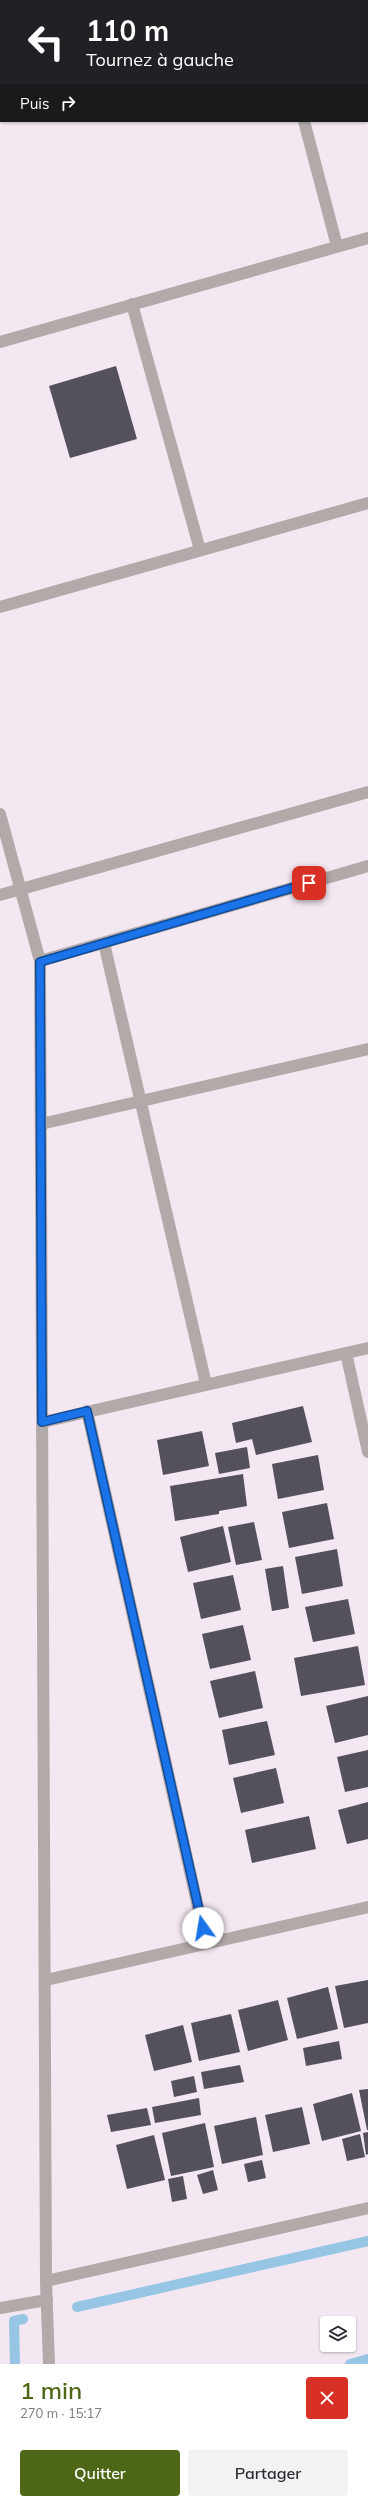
<!DOCTYPE html>
<html lang="fr">
<head>
<meta charset="utf-8">
<style>
	body { margin:0; font-family:Mulish,sans-serif; background:#f2f2f3; color:#2b2b33; height:100vh; display:flex; flex-direction:column; font-size:15px; white-space:nowrap }
	* { box-sizing:border-box; margin:0 }
	p { font-size:13px; color:#7c7c81 }
	.icon { flex:none; width:22px; height:22px; fill:none; stroke:currentColor; stroke-width:2; stroke-linecap:round; stroke-linejoin:round }
	.map { position:relative; height:2364px; overflow:hidden }
	.details { display:flex; flex-direction:column; background:#fff; flex:1 }
	.details>* { flex:none }
	.banner { position:absolute; left:0px; top:0px; width:368px; height:122px; box-shadow:0 1px 3px #0004; background:#202124; color:#fff; overflow:hidden }
	.tools { position:absolute; left:320px; top:2316px; display:grid; gap:8px }
	.tools a { display:grid; place-items:center; width:36px; height:36px; border-radius:4px; background:#fff; box-shadow:0 1px 3px #0004; font-size:20px }
	.pin { position:absolute; display:grid; place-items:center; width:34px; height:34px; color:#fff; margin:-17px; border-radius:8px; box-shadow:0 2px 6px #0006 }
	.me { position:absolute; width:44px; margin:-22px; rotate:347deg; stroke-linejoin:round; filter:drop-shadow(0 0 3px #0008) }
	.turn { display:flex; align-items:center; gap:14px; height:84px; padding:0 20px; font-size:18px }
	.turn .icon { width:52px; height:52px; stroke-width:2.5 }
	.turn b { display:block; font-size:28px; line-height:34px }
	.then { display:flex; align-items:center; height:38px; padding:0 20px; background:#0003; gap:8px; font-size:15px }
	.round { display:grid; place-items:center; flex:none; width:42px; height:42px; border-radius:4px; background:#f2f2f3 }
	.overview { display:flex; align-items:center; justify-content:space-between; height:68px; padding:0 20px }
	h1 { font-size:24px; font-weight:600; line-height:30px; color:#4e6717 }
	.action { display:flex; gap:8px; margin-top:auto; padding:8px 20px }
	.action a { flex:1; height:46px; border-radius:4px; background:#4e6717; color:#fff; font-size:16px; font-weight:600; line-height:46px; text-align:center }
	.action a+a { background:#f2f2f3; color:#2b2b33 }
	.map>svg:first-child { display:block }
	.lines { fill:none; stroke-linecap:round; stroke-linejoin:round }
	.stream { stroke:#97c6e5; stroke-width:10 }
	.building { fill:#54515d }
	.minor { stroke:#b2aaa9; stroke-width:12 }
	.route-casing { stroke:#114b97; stroke-width:10 }
	.route { stroke:#1a73e8; stroke-width:7 }
</style>
</head>
<body>
<div class="map">
<svg width="368" height="2364" viewBox="0 0 368 2364">
	<rect width="100%" height="100%" fill="#f3e7f2"/>
	<g class="lines">
		<g class="stream">
			<path d="M77,2307l291,-66"/>
			<path d="M15,2364l-1,-43 9,-2"/>
			<path d="M350,2364l18,-5"/>
		</g>
	</g>
	<g class="building">
		<path d="M116,366l21,73 -67,19 -21,-72z"/>
		<path d="M303,1406l9,36 -56,13 -4,-16 -16,4 -4,-20z"/>
		<path d="M202,1431l7,35 -46,9 -6,-35z"/>
		<path d="M247,1447l3,21 -31,6 -4,-21z"/>
		<path d="M318,1455l6,35 -46,9 -6,-35z"/>
		<path d="M243,1474l4,32 -28,5v3l-44,7 -5,-35z"/>
		<path d="M327,1503l7,36 -45,9 -7,-36z"/>
		<path d="M254,1522l8,38 -26,5 -8,-38z"/>
		<path d="M223,1526l8,36 -43,10 -8,-35z"/>
		<path d="M337,1549l6,37 -41,8 -7,-37z"/>
		<path d="M283,1566l6,42 -17,3 -7,-42z"/>
		<path d="M233,1575l8,35 -40,9 -8,-36z"/>
		<path d="M348,1599l7,35 -42,8 -8,-35z"/>
		<path d="M243,1625l8,35 -41,9 -8,-35z"/>
		<path d="M358,1646l7,39 -64,11 -7,-38z"/>
		<path d="M255,1671l8,37 -44,10 -9,-37z"/>
		<path d="M368,1696v39l-33,8 -9,-37z"/>
		<path d="M267,1721l8,34 -46,10 -7,-35z"/>
		<path d="M368,1750v37l-23,5 -8,-35z"/>
		<path d="M276,1768l8,35 -43,10 -8,-35z"/>
		<path d="M368,1802v37l-21,5 -9,-34z"/>
		<path d="M309,1816l7,33 -64,14 -7,-33z"/>
		<path d="M368,1980v43l-24,5 -9,-42z"/>
		<path d="M328,1987l10,42 -41,10 -10,-41z"/>
		<path d="M278,2000l10,40 -40,11 -10,-41z"/>
		<path d="M231,2014l9,38 -41,9 -8,-38z"/>
		<path d="M183,2025l9,37 -38,9 -9,-36z"/>
		<path d="M339,2041l3,18 -36,7 -3,-18z"/>
		<path d="M240,2065l4,17 -40,7 -3,-17z"/>
		<path d="M194,2076l3,16 -23,5 -3,-16z"/>
		<path d="M368,2089v41h-1l-8,-40z"/>
		<path d="M352,2093l9,38 -39,10 -9,-37z"/>
		<path d="M199,2098l2,17 -46,8 -3,-16z"/>
		<path d="M302,2107l8,37 -37,8 -8,-37z"/>
		<path d="M147,2108l4,17 -40,7 -4,-17z"/>
		<path d="M256,2117l7,38 -41,9 -8,-38z"/>
		<path d="M205,2123l9,44 -43,9 -9,-43z"/>
		<path d="M368,2132v22l-2,1 -3,-22z"/>
		<path d="M360,2134l5,23 -18,4 -5,-22z"/>
		<path d="M154,2135l11,45 -38,9 -11,-44z"/>
		<path d="M262,2160l4,18 -18,4 -4,-18z"/>
		<path d="M213,2170l5,20 -15,4 -6,-19z"/>
		<path d="M183,2176l4,23 -15,3 -4,-23z"/>
	</g>
	<g class="lines">
		<g class="minor">
			<path d="M37,0l1,1"/>
			<path d="M260,1l4,-1"/>
			<path d="M0,73h1"/>
			<path d="M304,121l33,125"/>
			<path d="M132,304l68,246"/>
			<path d="M0,342l368,-104"/>
			<path d="M0,607l368,-104"/>
			<path d="M0,814l40,147 6,1320 3,83"/>
			<path d="M0,895l368,-103"/>
			<path d="M104,943l102,441"/>
			<path d="M40,961l328,-95"/>
			<path d="M41,1124l327,-75"/>
			<path d="M346,1353l22,99"/>
			<path d="M87,1411l119,532"/>
			<path d="M43,1422l325,-74"/>
			<path d="M46,1980l322,-73"/>
			<path d="M46,2281l322,-73"/>
			<path d="M0,2308l47,-8"/>
		</g>
	</g>
	<g class="lines">
		<g class="route-casing">
			<path id="route" d="M203,1928l-116,-517 -45,11 -2,-460 269,-79"/>
		</g>
		<use href="#route" class="route"/>
	</g>
</svg>
<div class="tools">
<a><svg class="icon" aria-label="layers" viewBox="0 0 24 24"><path d="M12 4l9 5-9 5-9-5zM3 14l9 5 9-5"/></svg></a>
</div>
<div class="pin" style="left:309px;top:883px;background:#d93025"><svg class="icon" aria-label="arrive" viewBox="0 0 24 24"><path d="M6 21V4h12l-3 4 3 4H6"/></svg></div>
<svg class="me" style="left:203px;top:1928px" viewBox="-20 -20 40 40"><circle r="19" fill="#fff"/><path d="M0-13L10 11 0 6-10 11z" fill="#1a73e8"/></svg>
<div class="banner">
<div class="turn"><svg class="icon" aria-label="left" viewBox="0 0 24 24"><path d="M17 20v-9H6M10 6l-5 5 5 5"/></svg><div><b>110 m</b>Tournez à gauche</div></div>
<div class="then">Puis<svg class="icon" aria-label="right" viewBox="0 0 24 24"><path d="M7 20v-9h11M14 6l5 5-5 5"/></svg></div>
</div>
</div>
<section class="details">
<div class="overview"><div><h1>1 min</h1><p>270 m · 15:17</p></div><a class="round" style="background:#d93025;color:#fff"><svg class="icon" aria-label="close" viewBox="0 0 24 24"><path d="M6 6l12 12M18 6L6 18"/></svg></a></div>
<div class="action"><a>Quitter</a><a>Partager</a></div>
</section>
</body>
</html>
